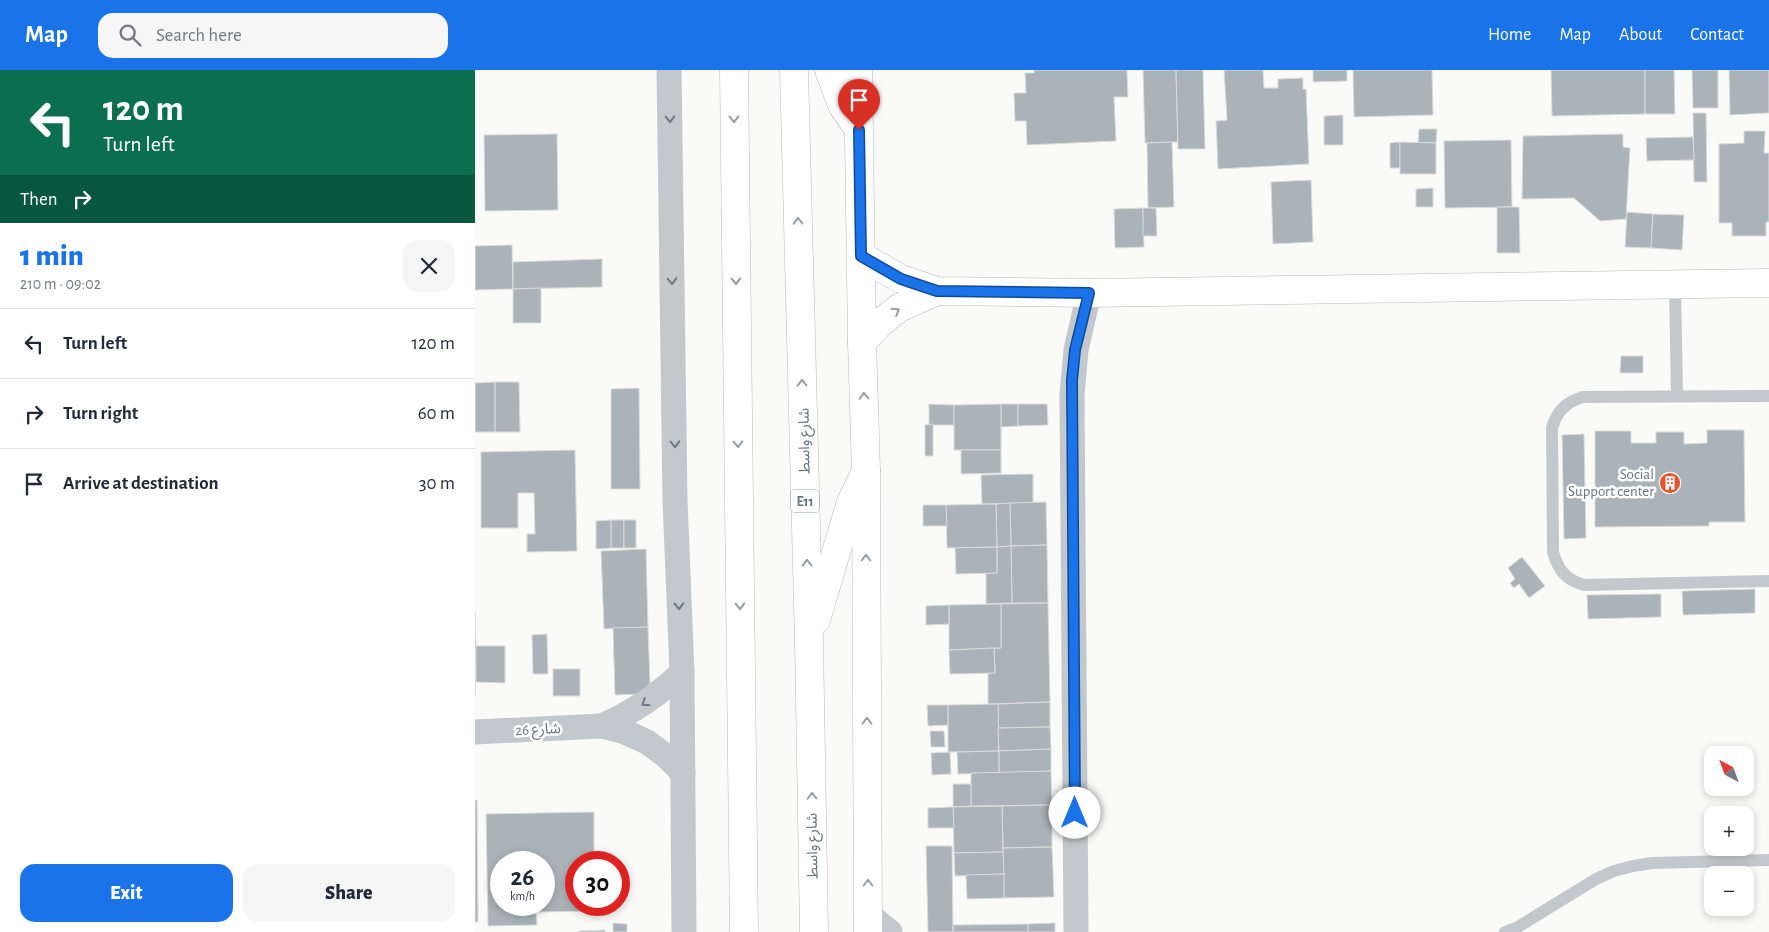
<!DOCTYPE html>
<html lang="en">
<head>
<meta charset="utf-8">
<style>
	body { margin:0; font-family:"Alegreya Sans","Noto Sans Arabic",sans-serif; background:#f6f6f7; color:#1f2937; height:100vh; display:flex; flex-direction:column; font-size:19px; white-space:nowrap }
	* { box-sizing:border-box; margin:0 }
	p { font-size:16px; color:#747a83 }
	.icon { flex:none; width:28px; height:28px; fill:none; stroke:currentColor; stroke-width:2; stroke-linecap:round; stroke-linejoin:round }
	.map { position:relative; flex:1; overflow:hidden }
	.sheet { display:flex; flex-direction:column; background:#fff; width:475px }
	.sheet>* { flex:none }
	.guide { background:#0b6e4f; color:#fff; overflow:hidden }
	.needle { width:32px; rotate:319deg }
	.buttons { position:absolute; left:1229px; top:676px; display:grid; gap:10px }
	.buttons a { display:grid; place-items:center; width:50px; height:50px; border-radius:10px; background:#fff; box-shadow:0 2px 8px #0003; font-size:25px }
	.speed { position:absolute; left:15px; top:781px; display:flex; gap:10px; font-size:25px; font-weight:700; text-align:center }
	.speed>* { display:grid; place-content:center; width:65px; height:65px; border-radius:50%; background:#fff; box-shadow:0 2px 8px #0003; line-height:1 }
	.speed small { font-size:12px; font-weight:400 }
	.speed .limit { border:8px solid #d22; background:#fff; color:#111 }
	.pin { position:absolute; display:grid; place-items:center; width:42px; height:42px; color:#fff; margin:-51px -21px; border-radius:50% 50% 50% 0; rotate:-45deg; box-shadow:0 0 5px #0007 }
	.pin .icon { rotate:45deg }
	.me { position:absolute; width:55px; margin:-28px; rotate:0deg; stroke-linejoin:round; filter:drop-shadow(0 0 4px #0008) }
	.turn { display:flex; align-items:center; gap:18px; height:105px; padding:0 20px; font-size:22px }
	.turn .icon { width:65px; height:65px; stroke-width:2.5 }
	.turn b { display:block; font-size:35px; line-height:42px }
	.then { display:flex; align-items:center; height:48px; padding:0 20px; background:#0003; gap:10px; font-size:19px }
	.round { display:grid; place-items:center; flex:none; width:52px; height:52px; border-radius:15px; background:#f6f6f7 }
	.headline { display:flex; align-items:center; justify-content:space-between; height:85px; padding:0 20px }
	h1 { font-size:30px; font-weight:800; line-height:38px; color:#1a73e8 }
	.action { display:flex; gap:10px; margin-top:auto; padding:10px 20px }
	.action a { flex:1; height:58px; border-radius:15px; background:#1a73e8; color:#fff; font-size:20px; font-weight:800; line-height:58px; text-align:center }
	.action a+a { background:#f6f6f7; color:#1f2937 }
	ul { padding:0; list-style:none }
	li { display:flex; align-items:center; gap:15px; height:70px; padding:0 20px; border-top:1px solid #e0e1e3 }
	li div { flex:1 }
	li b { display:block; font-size:19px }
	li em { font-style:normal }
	header { display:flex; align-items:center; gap:30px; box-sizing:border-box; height:70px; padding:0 25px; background:#1a73e8; color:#fff }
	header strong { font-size:24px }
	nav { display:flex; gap:28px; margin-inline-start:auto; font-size:18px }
	.search { width:350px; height:45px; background:#f6f6f7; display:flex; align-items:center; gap:12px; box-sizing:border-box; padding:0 18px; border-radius:15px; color:#747a83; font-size:19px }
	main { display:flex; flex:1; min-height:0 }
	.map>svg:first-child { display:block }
	.building { fill:#aab3b9; stroke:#dcdcda; fill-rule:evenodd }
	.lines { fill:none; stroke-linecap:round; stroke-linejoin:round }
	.secondary-casing { stroke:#b3babf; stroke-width:29 }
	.highway-casing { stroke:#b4b9bd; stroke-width:29 }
	.lane { stroke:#c3c8cc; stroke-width:12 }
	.street { stroke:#c3c8cc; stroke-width:25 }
	.secondary { stroke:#fff; stroke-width:28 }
	.highway { stroke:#fff; stroke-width:28 }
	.oneway { stroke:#6a7a87 }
	.oneway2 { stroke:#939fa8 }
	.route-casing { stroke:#114b97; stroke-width:12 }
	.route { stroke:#1a73e8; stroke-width:9 }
	.labels { text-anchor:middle; stroke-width:5; stroke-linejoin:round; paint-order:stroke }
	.shield { fill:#fff; stroke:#939fa8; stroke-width:1 }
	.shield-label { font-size:14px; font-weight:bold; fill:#657683 }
	.street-label { font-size:15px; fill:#657683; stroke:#fff }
	.poi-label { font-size:15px; fill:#657683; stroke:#fff; text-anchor:end }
</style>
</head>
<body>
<header>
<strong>Map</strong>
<div class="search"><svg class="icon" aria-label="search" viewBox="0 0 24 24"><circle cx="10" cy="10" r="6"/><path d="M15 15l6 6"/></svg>Search here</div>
<nav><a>Home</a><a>Map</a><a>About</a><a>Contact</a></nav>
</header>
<main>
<section class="sheet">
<div class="guide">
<div class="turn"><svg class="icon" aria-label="left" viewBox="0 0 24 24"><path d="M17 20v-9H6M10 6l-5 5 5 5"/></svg><div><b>120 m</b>Turn left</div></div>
<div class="then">Then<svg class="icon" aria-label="right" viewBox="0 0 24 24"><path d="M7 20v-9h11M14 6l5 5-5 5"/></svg></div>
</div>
<div class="headline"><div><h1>1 min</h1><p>210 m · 09:02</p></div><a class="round"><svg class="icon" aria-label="close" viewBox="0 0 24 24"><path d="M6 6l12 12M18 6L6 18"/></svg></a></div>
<ul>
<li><svg class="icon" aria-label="left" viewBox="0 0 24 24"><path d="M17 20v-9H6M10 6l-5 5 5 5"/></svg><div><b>Turn left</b></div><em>120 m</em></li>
<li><svg class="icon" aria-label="right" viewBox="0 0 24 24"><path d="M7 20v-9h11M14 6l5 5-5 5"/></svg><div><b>Turn right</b></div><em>60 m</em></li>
<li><svg class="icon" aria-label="arrive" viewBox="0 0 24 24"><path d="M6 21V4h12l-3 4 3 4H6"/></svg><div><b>Arrive at destination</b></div><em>30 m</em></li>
</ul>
<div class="action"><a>Exit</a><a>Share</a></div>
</section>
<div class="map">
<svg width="1294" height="862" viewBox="0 0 1294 862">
	<rect width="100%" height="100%" fill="#fafaf8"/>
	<g class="building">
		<path d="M559,0h93l1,27h-14l2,44 -89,4 -1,-24h-11l-1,-28h12l-1,-20h9z"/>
		<path d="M668,0h33l2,72 -33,1z"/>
		<path d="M701,0h27l2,79h-27z"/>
		<path d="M749,0h39l1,18h14v-9l25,-1v11h3l3,75 -91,5 -2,-48 11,-1z"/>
		<path d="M838,0h34v11l-34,1z"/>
		<path d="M878,0h79l1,45 -79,2z"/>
		<path d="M1076,0h94v44l-93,2z"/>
		<path d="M1170,0h29l1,44h-30z"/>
		<path d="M1217,0h26v38h-25z"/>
		<path d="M1254,0h40v43l-39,2z"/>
		<path d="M1218,43h13l1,69h-13z"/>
		<path d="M868,45v30h-19v-29z"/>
		<path d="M944,59h18l-1,14h-18z"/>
		<path d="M1269,61h21l-1,22h5v69h-3v14h-34v-13h-13v-79l25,-1z"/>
		<path d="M82,64l1,76 -73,1 -1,-76z"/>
		<path d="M1148,64v13l7,1 -4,71 -26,2 -26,-23 -52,1 1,-63z"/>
		<path d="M1218,67l1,23 -47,1 -1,-23z"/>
		<path d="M1036,70l1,67 -67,1 -1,-67z"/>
		<path d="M697,72l2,65 -26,1 -1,-65z"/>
		<path d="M925,72v26h-10v-25z"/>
		<path d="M925,72l36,1v31h-36z"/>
		<path d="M836,110l2,62 -40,2 -2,-62z"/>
		<path d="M958,118v19h-17v-18z"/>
		<path d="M1022,137h22l1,46h-23z"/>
		<path d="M668,138l1,39 -29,1 -1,-39z"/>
		<path d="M668,138h13l1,28h-14z"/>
		<path d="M1152,142l26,2 -2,34 -26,-1z"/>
		<path d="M1178,144l31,1 -2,35 -31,-2z"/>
		<path d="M37,175l1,44 -38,1v-44z"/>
		<path d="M127,189v28l-89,2v-27z"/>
		<path d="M66,218v35h-28v-34z"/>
		<path d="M1146,286h22v17h-23z"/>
		<path d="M20,312h24l1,50h-25z"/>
		<path d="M20,312v50h-20v-49z"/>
		<path d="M164,318l1,101h-29v-100z"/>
		<path d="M454,334l25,1v20h-25z"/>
		<path d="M526,334h17v22l-17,1z"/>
		<path d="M526,334v46h-47v-45z"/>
		<path d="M543,334h29l1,21 -30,1z"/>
		<path d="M458,354v32h-8v-31z"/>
		<path d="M1232,360h37l1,92h-36v4l-114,1v-96h36v12h25v-11h28v12l23,-1z"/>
		<path d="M1109,364l2,104 -22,1 -2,-104z"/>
		<path d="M100,380l2,101 -50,1v-18h8l-1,-41h-16v35h-37v-76z"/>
		<path d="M486,380h40v23l-40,1z"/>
		<path d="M558,404v29l-51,1 -1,-29z"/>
		<path d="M571,432l1,43 -36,1 -1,-43z"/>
		<path d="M535,433l1,43 -14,1 -1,-43z"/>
		<path d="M521,434l1,43 -50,1 -1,-43z"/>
		<path d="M448,435h23l1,21h-24z"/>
		<rect x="136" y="450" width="13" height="28"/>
		<path d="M136,450v28l-15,1v-28z"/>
		<rect x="149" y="450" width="12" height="28"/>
		<path d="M572,475l1,58h-36l-1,-57z"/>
		<path d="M536,476l1,57 -26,1v-31h11v-26z"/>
		<path d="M522,477v26l-41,1 -1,-26z"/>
		<path d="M171,479l2,78 -44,2 -3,-78z"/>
		<path d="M1047,487l23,29 -16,12 -10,-14 -5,4 -4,-5 5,-4 -7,-11z"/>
		<path d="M1280,519v24l-72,2 -1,-24z"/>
		<path d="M1186,524v23l-73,2 -1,-24z"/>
		<path d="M573,533l2,99 -62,2v-31h7l-1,-25h7v-44z"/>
		<path d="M526,534v44l-52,2v-45z"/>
		<path d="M474,535v19l-23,1v-19z"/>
		<path d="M0,542l1,34 -1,51z"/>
		<path d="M173,557l2,56 -11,11 -24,1 -2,-67z"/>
		<path d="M72,564l1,40h-15l-1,-39z"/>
		<path d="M1,576h29v37l-29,-1z"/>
		<path d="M519,578l1,25 -45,1 -1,-24z"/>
		<rect x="78" y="599" width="27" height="27"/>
		<path d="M575,632v25l-52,1v-24z"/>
		<path d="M523,634l1,47 -51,1v-47z"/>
		<path d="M452,635h21v20l-20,1z"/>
		<path d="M575,657l1,22 -52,2 -1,-23z"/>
		<path d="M455,661h14l1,16h-14z"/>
		<path d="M576,679v22l-52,2v-22z"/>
		<path d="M524,681v22l-41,1 -1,-22z"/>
		<path d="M475,682l1,22 -19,1 -1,-22z"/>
		<path d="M576,701l1,34 -81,1v-33z"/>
		<path d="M478,714h18v22l-18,1z"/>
		<path d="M0,730h2l1,122h-3z"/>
		<path d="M577,735v42l-49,1 -1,-42z"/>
		<path d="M527,736l1,46 -49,1 -1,-46z"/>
		<path d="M478,737l1,21h-26v-20z"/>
		<path d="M119,742v50h-18v43h19v6l-59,1 1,13 -49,1 -2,-112zM26,792h43v43h-43z"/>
		<path d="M451,776h26l1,86h-25z"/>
		<path d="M577,777l2,50 -50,1 -1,-50z"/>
		<path d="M528,782l1,22 -49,2 -1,-23z"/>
		<path d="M529,804v24l-37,1 -1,-24z"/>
		<path d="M138,853l14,1v8h-14z"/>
		<path d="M580,853v9h-27v-8z"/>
		<path d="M553,854v8h-75v-7z"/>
		<path d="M130,860v2h-26v-1z"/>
	</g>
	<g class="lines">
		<g class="secondary-casing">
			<g id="secondary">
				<path d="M383,0l4,272 4,129 2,461"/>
				<path d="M386,186l40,23 36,12 152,2 680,-10"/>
				<path d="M387,272l18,-19 19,-15 38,-17"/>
			</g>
		</g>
		<g class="highway-casing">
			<g id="highway">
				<path d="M259,0l10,862"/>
				<path d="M319,0l15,572 5,290"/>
				<path d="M354,0l13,35 17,25"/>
				<path d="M341,550l35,-118 15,-31"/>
			</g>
		</g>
		<g class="lane">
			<path d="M1200,215l2,111"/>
			<path d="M1294,326l-186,1c-17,5 -26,14 -31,31l1,124c5,18 13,28 31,33l185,-4"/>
			<path d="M1030,862l13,-5 78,-48 18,-8 19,-5 19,-3 117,-3"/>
		</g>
		<g class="street">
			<path d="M194,0l6,430 7,172 2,260"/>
			<path d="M127,656c31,-14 56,-30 80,-54"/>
			<path d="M0,662l127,-6 23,6 22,10 19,14 17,17"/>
			<path d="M393,844l22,18"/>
			<path d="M601,862l-4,-537 4,-45 13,-57"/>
		</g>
		<use href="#secondary" class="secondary"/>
		<use href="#highway" class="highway"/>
	</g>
	<defs><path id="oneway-chevron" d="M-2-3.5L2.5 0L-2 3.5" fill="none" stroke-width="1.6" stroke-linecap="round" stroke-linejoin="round" transform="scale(1.25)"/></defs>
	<g class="oneway">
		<use href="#oneway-chevron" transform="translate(195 49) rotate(89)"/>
		<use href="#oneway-chevron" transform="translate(197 211) rotate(89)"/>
		<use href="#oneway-chevron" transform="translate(200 374) rotate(89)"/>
		<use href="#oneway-chevron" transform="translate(204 536) rotate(88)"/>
		<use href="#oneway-chevron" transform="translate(170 633) rotate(146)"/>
	</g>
	<g class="oneway2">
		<use href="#oneway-chevron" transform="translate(259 49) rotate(89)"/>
		<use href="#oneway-chevron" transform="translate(323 151) rotate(-91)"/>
		<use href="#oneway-chevron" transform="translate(261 211) rotate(89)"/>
		<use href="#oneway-chevron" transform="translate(421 241) rotate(-33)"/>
		<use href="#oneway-chevron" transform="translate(327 313) rotate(-91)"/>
		<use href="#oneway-chevron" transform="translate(389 326) rotate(-92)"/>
		<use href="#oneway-chevron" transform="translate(263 374) rotate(89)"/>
		<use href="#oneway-chevron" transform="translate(391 488) rotate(-90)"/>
		<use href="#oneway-chevron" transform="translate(332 493) rotate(-91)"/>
		<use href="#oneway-chevron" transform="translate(265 536) rotate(89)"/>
		<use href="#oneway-chevron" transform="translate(392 651) rotate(-90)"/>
		<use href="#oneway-chevron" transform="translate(337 726) rotate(-91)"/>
		<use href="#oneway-chevron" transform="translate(393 813) rotate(-90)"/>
	</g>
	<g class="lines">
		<g class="route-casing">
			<path id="route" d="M384,60l2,126 40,23 36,12 152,2 -14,57 -3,30 3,433"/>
		</g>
		<use href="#route" class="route"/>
	</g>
	<defs>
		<g id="building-disc" transform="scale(1.125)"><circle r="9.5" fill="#e4572e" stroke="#fff"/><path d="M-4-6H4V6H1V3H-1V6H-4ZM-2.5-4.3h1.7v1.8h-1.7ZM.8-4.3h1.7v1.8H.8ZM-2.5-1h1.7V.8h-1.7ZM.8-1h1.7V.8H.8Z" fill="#fff"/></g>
	</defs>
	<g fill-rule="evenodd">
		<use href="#building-disc" x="1195" y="413"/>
	</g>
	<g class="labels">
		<rect class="shield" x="316" y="419.5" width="28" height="23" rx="4"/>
		<g class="shield-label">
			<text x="330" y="436">E11</text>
		</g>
		<g class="street-label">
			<text transform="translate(329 371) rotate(-91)" y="5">شارع واسط</text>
			<text transform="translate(63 659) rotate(-3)" y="5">شارع 26</text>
			<text transform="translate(337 776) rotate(-91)" y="5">شارع واسط</text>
		</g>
		<g class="poi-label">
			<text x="1179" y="409">Social<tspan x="1179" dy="17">Support center</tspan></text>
		</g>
	</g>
</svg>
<div class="buttons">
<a><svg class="needle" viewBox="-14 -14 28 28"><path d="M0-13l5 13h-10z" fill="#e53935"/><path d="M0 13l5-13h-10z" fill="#747a83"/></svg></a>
<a>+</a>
<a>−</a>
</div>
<div class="speed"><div>26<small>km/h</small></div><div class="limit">30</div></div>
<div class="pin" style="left:384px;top:60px;background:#d93025"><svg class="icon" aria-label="arrive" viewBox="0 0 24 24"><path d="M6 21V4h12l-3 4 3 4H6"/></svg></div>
<svg class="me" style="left:600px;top:743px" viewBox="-20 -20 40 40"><circle r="19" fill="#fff"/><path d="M0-13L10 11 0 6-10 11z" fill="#1a73e8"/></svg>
</div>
</main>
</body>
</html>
